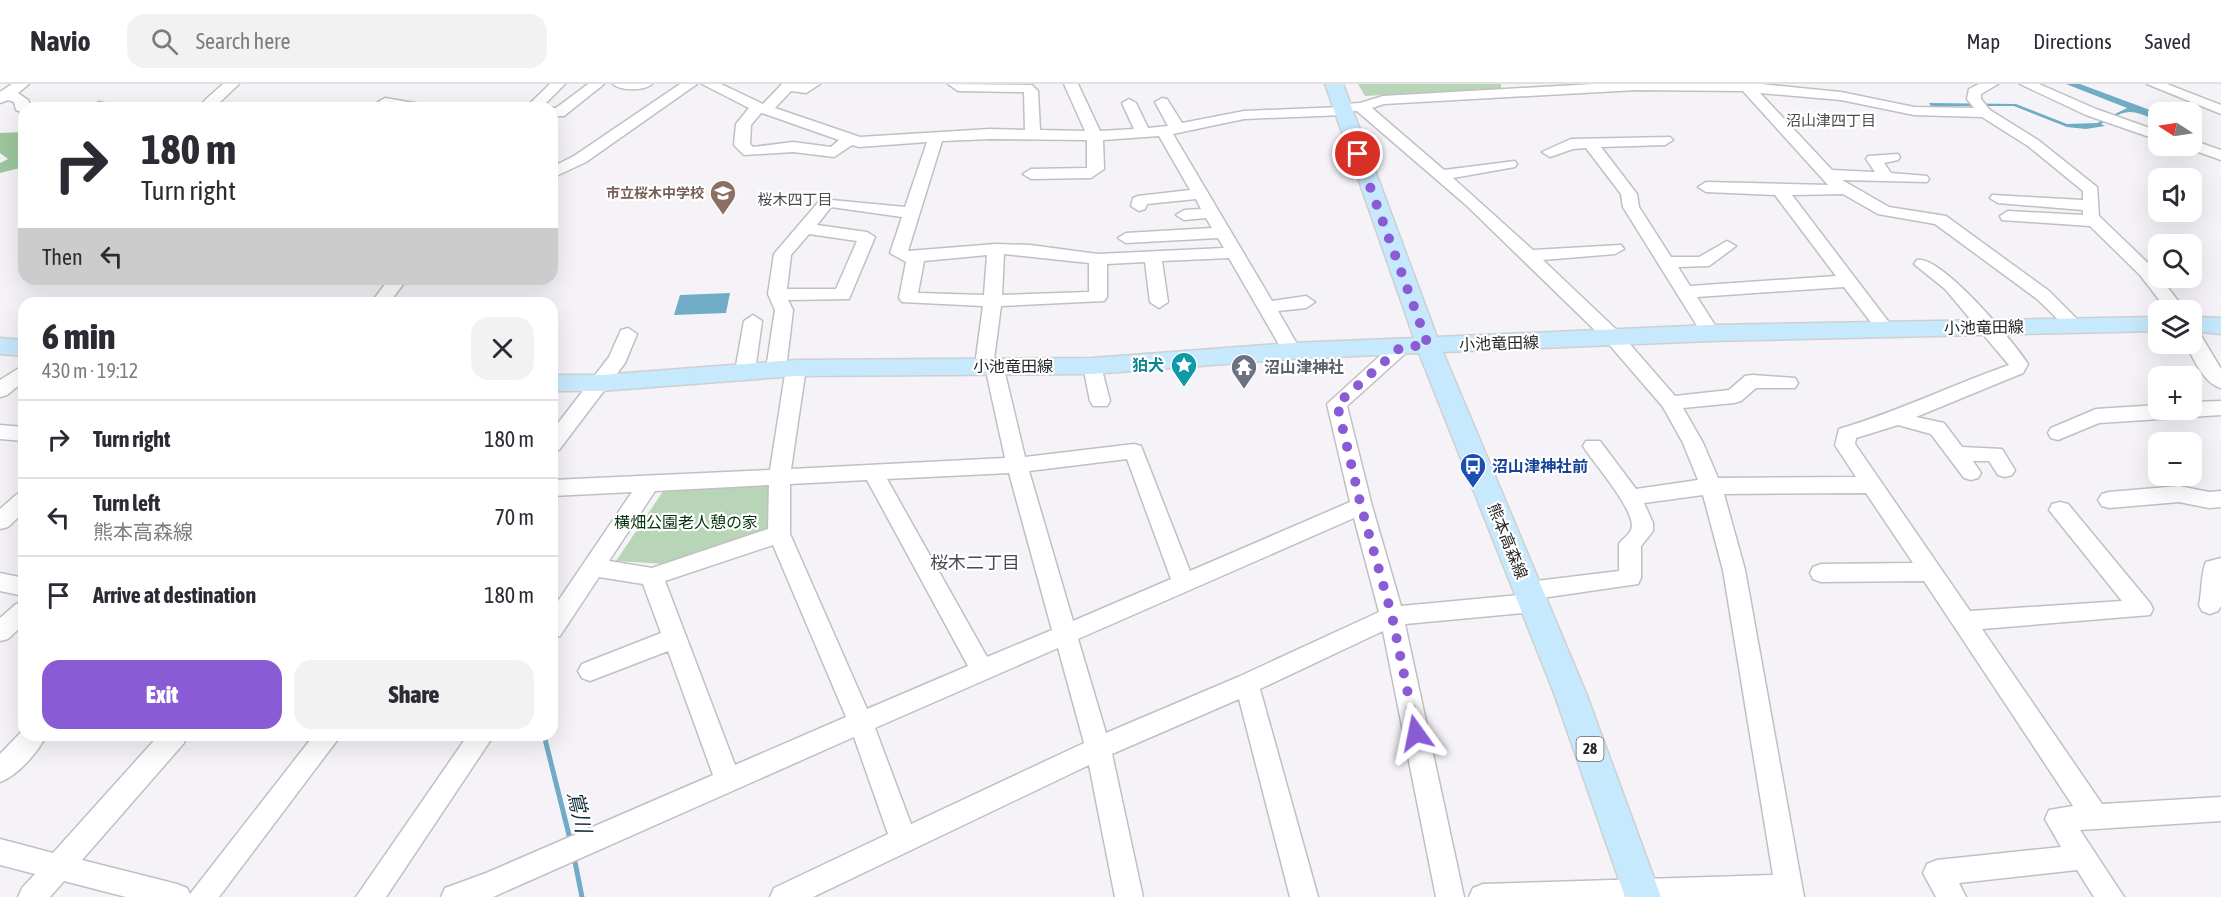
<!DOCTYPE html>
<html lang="en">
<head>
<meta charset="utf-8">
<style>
	body { margin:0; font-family:"Asap Condensed","Noto Sans JP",sans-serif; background:#f2f2f3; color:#2b2b33; height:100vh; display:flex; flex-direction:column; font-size:22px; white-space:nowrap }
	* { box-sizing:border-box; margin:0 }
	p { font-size:20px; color:#7c7c81 }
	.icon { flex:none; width:33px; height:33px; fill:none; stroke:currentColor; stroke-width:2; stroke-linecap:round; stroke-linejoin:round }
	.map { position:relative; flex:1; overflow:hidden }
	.details { position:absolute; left:18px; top:213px; width:540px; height:444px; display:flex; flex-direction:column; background:#fff; border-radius:18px; box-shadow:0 6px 24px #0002 }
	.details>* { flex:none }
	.banner { position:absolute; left:18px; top:18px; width:540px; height:183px; border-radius:18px; box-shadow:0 6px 24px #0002; background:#fff; color:#2b2b33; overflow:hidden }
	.needle { width:39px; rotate:282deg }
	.fabs { position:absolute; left:2148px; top:18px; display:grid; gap:12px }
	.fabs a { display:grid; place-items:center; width:54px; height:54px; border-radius:12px; background:#fff; box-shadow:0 6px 24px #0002; font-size:30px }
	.pin { position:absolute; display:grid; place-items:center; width:51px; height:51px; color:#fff; margin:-26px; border:3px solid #fff; border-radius:50%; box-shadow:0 2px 6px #0007 }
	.me { position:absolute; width:66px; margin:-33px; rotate:348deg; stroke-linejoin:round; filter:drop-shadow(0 0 4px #0008) }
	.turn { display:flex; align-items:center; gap:21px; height:126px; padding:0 24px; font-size:27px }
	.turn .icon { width:78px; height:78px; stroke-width:2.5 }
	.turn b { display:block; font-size:42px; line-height:51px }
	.then { display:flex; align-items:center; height:57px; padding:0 24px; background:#0003; gap:12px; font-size:22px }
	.round { display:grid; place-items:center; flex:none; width:63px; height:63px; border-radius:18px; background:#f2f2f3 }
	.overview { display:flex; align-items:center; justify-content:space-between; height:102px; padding:0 24px }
	h1 { font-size:36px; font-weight:800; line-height:45px }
	.action { display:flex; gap:12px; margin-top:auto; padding:12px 24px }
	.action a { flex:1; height:69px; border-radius:18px; background:#895cd5; color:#fff; font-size:24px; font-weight:800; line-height:69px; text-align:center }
	.action a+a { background:#f2f2f3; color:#2b2b33 }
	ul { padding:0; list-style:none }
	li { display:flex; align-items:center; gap:18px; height:78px; padding:0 24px; border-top:2px solid #e1e1e2 }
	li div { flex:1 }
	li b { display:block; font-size:22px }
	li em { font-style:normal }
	header { display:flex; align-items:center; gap:36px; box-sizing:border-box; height:84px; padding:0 30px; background:#fff; border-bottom:2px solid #e1e1e2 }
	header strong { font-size:28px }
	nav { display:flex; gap:33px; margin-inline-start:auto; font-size:21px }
	.search { width:420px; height:54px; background:#f2f2f3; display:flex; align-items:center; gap:15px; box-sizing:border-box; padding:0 21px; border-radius:18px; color:#7c7c81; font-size:22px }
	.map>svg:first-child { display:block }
	.green { fill:#b8d5b8 }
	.forest { fill:#9ec79e }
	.water { fill:#70acc5 }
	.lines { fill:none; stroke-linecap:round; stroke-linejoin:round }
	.stream { stroke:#70acc5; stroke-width:5 }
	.minor-casing { stroke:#c0bfc4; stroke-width:3 }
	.major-casing { stroke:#cfcfd0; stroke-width:3 }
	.minor { fill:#fff; fill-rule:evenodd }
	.major { fill:#c7e9fd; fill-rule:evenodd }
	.route { stroke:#895cd5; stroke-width:10; stroke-dasharray:0 18 }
	.labels { text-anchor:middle; stroke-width:4.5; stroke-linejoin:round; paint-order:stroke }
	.far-education-label { font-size:14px; font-weight:bold; fill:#785e54; stroke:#fff; text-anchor:end }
	.far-neighbourhood-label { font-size:15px; fill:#4b4a4f; stroke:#fff }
	.shield { fill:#fff; stroke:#686768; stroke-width:1.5 }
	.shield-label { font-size:15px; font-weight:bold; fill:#272628 }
	.street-label { font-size:16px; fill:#272628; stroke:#fff }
	.culture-label { font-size:16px; font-weight:bold; fill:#0d838f; stroke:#fff; text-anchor:end }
	.worship-label { font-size:16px; font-weight:bold; fill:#5b616d; stroke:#fff; text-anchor:start }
	.transit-label { font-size:16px; font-weight:bold; fill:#164399; stroke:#fff; text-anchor:start }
	.park-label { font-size:16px; fill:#05330c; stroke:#fff }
	.neighbourhood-label { font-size:18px; fill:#4b4a4f; stroke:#fff }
	.near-water-label { font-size:21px; font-style:italic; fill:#112f3a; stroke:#fff }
</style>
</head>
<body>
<header>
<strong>Navio</strong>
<div class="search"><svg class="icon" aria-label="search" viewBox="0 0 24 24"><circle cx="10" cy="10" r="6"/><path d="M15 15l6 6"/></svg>Search here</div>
<nav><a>Map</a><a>Directions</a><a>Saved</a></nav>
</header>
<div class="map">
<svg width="2221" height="813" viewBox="0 0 2221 813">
	<rect width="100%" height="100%" fill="#f5f3f8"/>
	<g class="green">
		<path d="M1358,0h143v5l-136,7z"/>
		<path d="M774,396l-4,55 -105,29 -49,-3 50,-74z"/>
	</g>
	<path class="forest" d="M24,48v35l-24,6v-10l8,-4 -8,-6v-20z"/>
	<g class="water">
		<path d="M2066,0h14l78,29v8c-29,-12 -29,-13 -57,3l4,2 -19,3 -19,-2 -53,-21h-83l-2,-3 87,1 51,20 30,-1 30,-15z"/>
		<path d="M730,209l-4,20 -52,2 6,-20z"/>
	</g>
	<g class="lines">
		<g class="stream">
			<path d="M544,651l27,108"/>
			<path d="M574,773l8,40"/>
		</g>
		<g class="minor-casing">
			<g id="minor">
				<path d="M12,0h17l-11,9 10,7 3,8h-7v5l-8,-3 -2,-8 -6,-2 -8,3v-11z"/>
				<path d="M223,0h16l-21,20 2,4h-14l-3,-5 2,-3z"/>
				<path d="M550,0h15l-24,24h-16z"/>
				<path d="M588,0h16l-40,32h-12l-2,-8h6z"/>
				<path d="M613,0h39c-7,7 -32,7 -39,0z"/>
				<path d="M680,0h17l-111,78 -34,16v-11l22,-11z"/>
				<path d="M702,0h19l42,20 19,-20h38l-14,9 -15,-2 -16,17 85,29 130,-8 35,1 -1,-38 -66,-1 -10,-7 84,1 6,6 2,39 45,1 -21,-47h14l22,47 34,-2 -12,-26 7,-4 7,4 12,25 20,-2 -13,-24 7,-4 5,1 15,24 62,-12 97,-4 2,-3 17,-1 23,-7 211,-12h167l80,8 73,15 60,1 -7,-9 2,-10 10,-5h19l-17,10v5l9,11 48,30 59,47 2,29 53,51 33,43h-18l-27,-35 -50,-49 -88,-6 -2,-4 8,-5 75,4v-5l-85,-7 -8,-5 2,-3 91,5v-9l-55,-45 -46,-29 -68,-2 -73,-15 -81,-7 72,77 43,2 -9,-13 2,-3 30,-2 2,3 -2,3 -14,3 7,10 36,3 2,3 -2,3 -85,-2 47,27 57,9 103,75 35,35 -3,4h-12l-32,-31 -102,-75 -57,-10 -35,-20 -51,1 102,134 -9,6 -6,-2 -35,-46 -147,10 23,36 -9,6 -7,-2 -81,-130 -2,-13 -35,-46 -13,1 -23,8 -8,-5 29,-13 99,-2 3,3 -8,5 -64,2 36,47 2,13 32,50h28l28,-16 9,5 -27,20 -31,1 12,19 146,-10 -61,-81 -69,-3 -8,-5 8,-5 122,3 -85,-94 -107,-1 -252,14 -12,4 72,62 71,-9 2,3 -2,3 -62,11 80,72 88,-5 3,4 -9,5 -72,6 78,74 54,62 54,-6 16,-14 7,-1 43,3 3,5 -3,5h-39l-15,13 -7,2 -51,5 20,35 15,35 138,-1 -21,-32 4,-16c58,-17 113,-44 170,-64l-64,-76 -31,-25 3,-4c23,-6 98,83 111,104l-5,9 -107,44 28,6 18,24 40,2 13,21 -3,5 -7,2 -7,-2 -9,-14h-16l8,12 -3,5 -7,2 -7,-2 -33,-44 -33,-9 -42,13 -1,6 115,167 152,-10 -73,-91 3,-6 8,-2 8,2 82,99 3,6 -3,6 -168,14 120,175 119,-7v24l-141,9 44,67h-30l-17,-27 -118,13 7,14h-30l-13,-24 4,-9 10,-4 124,-13 -16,-28 4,-9 24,-4 -149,-225 -103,1 -8,-3 -3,-6 3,-6 8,-3 92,-1 -47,-70 -142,1 21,76 59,327h-335l4,-9 10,-4 290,-9 -50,-305 -20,-75 -59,8 9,20v8l-12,15v32l-3,6 -96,14 2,5 -3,6 -8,3 -128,12 59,273h-28l-53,-266 -123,58 58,208h-28l-51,-198 -127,55 31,143h-28l-26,-132 -276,132h-43l4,-9 114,-54 -34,-97 -361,160h-52l4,-9 41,-15 227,-98 -45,-124 -78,30 -8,-3 -4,-7 4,-7 79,-31 -18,-49 -44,-7 -39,59 -8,2v-28l80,-118 -80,4v-16l218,-10 16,-102 3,-4h14l3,4 -15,101 214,-11 -19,-87 -9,-2 -2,-4 8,-59 -81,-4 -3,-4 7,-36 -16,-9 12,-36 -71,-10 -14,18 50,7 8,5 -26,62 -61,1 5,10 -7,59 -3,4h-14l-3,-4 9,-59 -7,-16 6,-40 47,-55 84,8 22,-65 -68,5 -7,-2 -18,12 -41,-5 -49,3 -10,-10 2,-21 13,-16zM1350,27h7l109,94 141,137 56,65 20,36 15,37 -62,9 -36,-48h-14l-3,5c9,15 56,68 48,84 -2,5 -9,9 -12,14v27l-91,11 -8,3 -3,6 2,4 -118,11 -29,-100 -25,-100 61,-55 2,-4 -2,-4h-14l-67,61 23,98 -160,69 -49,-125 -7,-2 -109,13 -22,-92 -2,-4 -7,-2 7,-53 103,-5 3,-4v-33l38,-2 5,40 9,6 9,-6 -6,-41 67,-3 56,97h14l2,-4 -23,-40 28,-3 9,-6 -9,-6 -34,5 -99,-167 71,-15 99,-4zM761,29l4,1 74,26 -8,7 -38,-5 -40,5 -3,-3 1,-19zM1159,52l31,54 -52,6 -5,2 -2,8 8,5 6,-2 2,-5 49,-5 5,10 -17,1 -8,5 8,5 22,-2 6,10 -86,5 -8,5 8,5 92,-5 6,10 -126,6 -68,-9 -34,-1 -88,7 34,-110 48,-2 97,1v28l-56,1 -8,5 8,5 60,-1 13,-9 -1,-29zM809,150l48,7 -21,48h-49l4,-34zM1004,170l85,9v29l-87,3zM987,171l-3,40 -66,-2 6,-32zM1127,375l44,120 -98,42 -44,-150zM1009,389l43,157 -65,27 -100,-178zM867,396l101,186 -101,43 -77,-175v-50zM769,401l-1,44 -116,39 -43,-7 46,-70zM1354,434l25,94 -141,65 -132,56 -28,-94zM773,461l73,172 -111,48 -70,-184zM1058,564l26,95 -173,81 -36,-96z"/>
				<path d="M2020,0h19l57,25 62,22v9l-72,-25z"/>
				<path d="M2147,0h20l54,21v9z"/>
				<path d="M385,14l35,6 7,4 -47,-3 -2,-3z"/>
				<path d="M99,18l5,1 1,5h-15z"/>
				<path d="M2192,56l29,10v10l-34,-12 -2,-2h7z"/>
				<path d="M389,195h18l-18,24h-18z"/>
				<path d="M753,231l9,6 -7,50 -3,4h-14l-3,-4 9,-50z"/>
				<path d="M628,244l9,6 -12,29 -66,87 -7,2v-21l57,-74 12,-27z"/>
				<path d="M2192,246l7,2 22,37v19c-17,-4 -28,-30 -35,-44h6z"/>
				<path d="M1092,276l7,2 2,4 9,35 -3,5h-14l-3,-5 -7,-35 2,-4z"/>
				<path d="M24,281v16l-17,14 -7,2v-17z"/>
				<path d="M2221,317v14l-122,8 -41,17 -7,-2 -3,-5 3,-5 45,-19 62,-4v5h34v-8z"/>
				<path d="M0,341l24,2v14l-24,-2z"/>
				<path d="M2179,402l30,6 12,-1v16l-12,1 -30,-6 -70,6 -7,-2 -4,-6 4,-6 7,-2z"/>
				<path d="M24,408v20l-16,15 -8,2v-20l17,-15z"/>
				<path d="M2221,474v48l-3,5 -8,3 -8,-3 -3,-6c3,-13 2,-33 7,-43z"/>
				<path d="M0,489l24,5v18l-24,-5z"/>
				<path d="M24,517v23l-16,15 -8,2v-23l16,-14z"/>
				<path d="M24,645v6h22c-7,17 -29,41 -46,47v-28z"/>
				<path d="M159,651h28l-3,8 -102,117 95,24 10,4 3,6 124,-159h27l-122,162h-93l-62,-16 -14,16h-32l4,-9 13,-14 -35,-9v-26l53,14z"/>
				<path d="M468,651h26l-108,162h-30z"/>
			</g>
		</g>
		<g class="major-casing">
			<g id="major">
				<path d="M1325,0h18l94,253 274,-12 447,-8v14l-447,10 -268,11 143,341 75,204h-36l-71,-204 -135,-340 -127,6 -200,15 -296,2 -195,15h-49v-16h49l195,-15 296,-2 200,-15 122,-5z"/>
				<path d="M2192,233l29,1v16l-29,-3z"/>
				<path d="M0,254l24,2v16l-24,-2z"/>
			</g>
		</g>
		<use href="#minor" class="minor"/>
		<use href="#major" class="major"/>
	</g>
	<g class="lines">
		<path class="route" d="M1358,70l70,191 -27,2 -64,57 24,102 31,110 24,117"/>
	</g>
	<defs>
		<g id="school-pin" transform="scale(1.35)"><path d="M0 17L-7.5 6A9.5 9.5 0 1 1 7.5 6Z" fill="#8d6e63" stroke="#fff"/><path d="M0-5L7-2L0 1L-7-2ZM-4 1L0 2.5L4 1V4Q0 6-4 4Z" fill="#fff"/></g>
		<g id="sight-pin" transform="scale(1.35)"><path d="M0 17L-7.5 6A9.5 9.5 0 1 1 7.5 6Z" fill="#0f9aa8" stroke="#fff"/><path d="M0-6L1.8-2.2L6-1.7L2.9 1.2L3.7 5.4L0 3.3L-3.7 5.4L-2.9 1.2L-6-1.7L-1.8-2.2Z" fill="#fff"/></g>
		<g id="temple-pin" transform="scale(1.35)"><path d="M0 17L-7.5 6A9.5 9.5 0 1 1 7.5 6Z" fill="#6b7280" stroke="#fff"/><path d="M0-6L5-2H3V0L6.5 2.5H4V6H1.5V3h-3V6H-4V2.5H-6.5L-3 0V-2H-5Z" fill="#fff"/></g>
		<g id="bus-pin" transform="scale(1.35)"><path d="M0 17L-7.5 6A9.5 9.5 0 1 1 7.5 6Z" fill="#1a4fb4" stroke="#fff"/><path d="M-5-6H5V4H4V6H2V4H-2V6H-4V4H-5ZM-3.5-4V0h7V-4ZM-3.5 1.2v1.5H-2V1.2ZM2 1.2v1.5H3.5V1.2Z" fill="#fff"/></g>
	</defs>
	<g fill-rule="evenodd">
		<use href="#school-pin" x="723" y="109"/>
		<use href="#sight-pin" x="1184" y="281"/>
		<use href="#temple-pin" x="1244" y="283"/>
		<use href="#bus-pin" x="1473" y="382"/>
	</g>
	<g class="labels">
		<g class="far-education-label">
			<text x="704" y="114">市立桜木中学校</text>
		</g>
		<g class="far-neighbourhood-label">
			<text x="1831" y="42">沼山津四丁目</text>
			<text x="795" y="121">桜木四丁目</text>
		</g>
		<rect class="shield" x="1576.5" y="653" width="27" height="24" rx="4.5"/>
		<g class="shield-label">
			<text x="1590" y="670">28</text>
		</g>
		<g class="street-label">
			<text transform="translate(1984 243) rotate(-1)" y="6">小池竜田線</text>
			<text transform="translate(1499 259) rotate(-2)" y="6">小池竜田線</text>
			<text x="1013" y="288">小池竜田線</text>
			<text transform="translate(1508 457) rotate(68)" y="6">熊本高森線</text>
		</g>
		<g class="culture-label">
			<text x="1164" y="287">狛犬</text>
		</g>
		<g class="worship-label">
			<text x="1264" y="289">沼山津神社</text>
		</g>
		<g class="transit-label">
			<text x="1492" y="388">沼山津神社前</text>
		</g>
		<g class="park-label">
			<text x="686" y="444">横畑公園老人憩の家</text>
		</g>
		<g class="neighbourhood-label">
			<text x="975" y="485">桜木二丁目</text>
		</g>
		<g class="near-water-label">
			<text transform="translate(579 728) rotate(77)" y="7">鴬川</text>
		</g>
	</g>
</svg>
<div class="fabs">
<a><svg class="needle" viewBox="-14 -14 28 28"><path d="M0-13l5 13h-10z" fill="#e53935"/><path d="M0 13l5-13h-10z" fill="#7c7c81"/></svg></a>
<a><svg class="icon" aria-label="sound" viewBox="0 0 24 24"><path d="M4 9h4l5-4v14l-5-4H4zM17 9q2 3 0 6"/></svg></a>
<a><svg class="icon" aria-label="search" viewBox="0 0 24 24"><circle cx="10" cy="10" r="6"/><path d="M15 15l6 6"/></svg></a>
<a><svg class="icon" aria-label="layers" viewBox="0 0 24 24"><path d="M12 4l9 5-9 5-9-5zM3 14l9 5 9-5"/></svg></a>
<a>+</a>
<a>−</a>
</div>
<div class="pin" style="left:1358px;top:70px;background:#d93025"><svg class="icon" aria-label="arrive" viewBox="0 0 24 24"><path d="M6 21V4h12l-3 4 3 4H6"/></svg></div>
<svg class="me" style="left:1416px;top:649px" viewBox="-20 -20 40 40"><path d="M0-17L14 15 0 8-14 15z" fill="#895cd5" stroke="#fff" stroke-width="4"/></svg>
<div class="banner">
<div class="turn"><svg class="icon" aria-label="right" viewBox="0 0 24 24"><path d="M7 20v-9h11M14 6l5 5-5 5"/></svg><div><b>180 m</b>Turn right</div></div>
<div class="then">Then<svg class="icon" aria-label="left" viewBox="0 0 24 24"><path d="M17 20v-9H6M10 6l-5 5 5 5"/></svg></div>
</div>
<section class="details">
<div class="overview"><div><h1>6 min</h1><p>430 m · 19:12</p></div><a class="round"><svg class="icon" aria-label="close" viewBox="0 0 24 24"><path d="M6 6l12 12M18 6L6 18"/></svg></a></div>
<ul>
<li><svg class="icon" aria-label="right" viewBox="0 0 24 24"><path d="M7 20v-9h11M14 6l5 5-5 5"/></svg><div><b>Turn right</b></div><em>180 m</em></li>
<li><svg class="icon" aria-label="left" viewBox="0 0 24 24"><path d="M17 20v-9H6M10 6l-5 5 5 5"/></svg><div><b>Turn left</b><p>熊本高森線</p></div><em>70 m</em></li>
<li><svg class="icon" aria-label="arrive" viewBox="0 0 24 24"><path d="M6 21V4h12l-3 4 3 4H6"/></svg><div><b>Arrive at destination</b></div><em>180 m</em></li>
</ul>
<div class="action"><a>Exit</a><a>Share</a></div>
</section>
</div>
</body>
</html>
